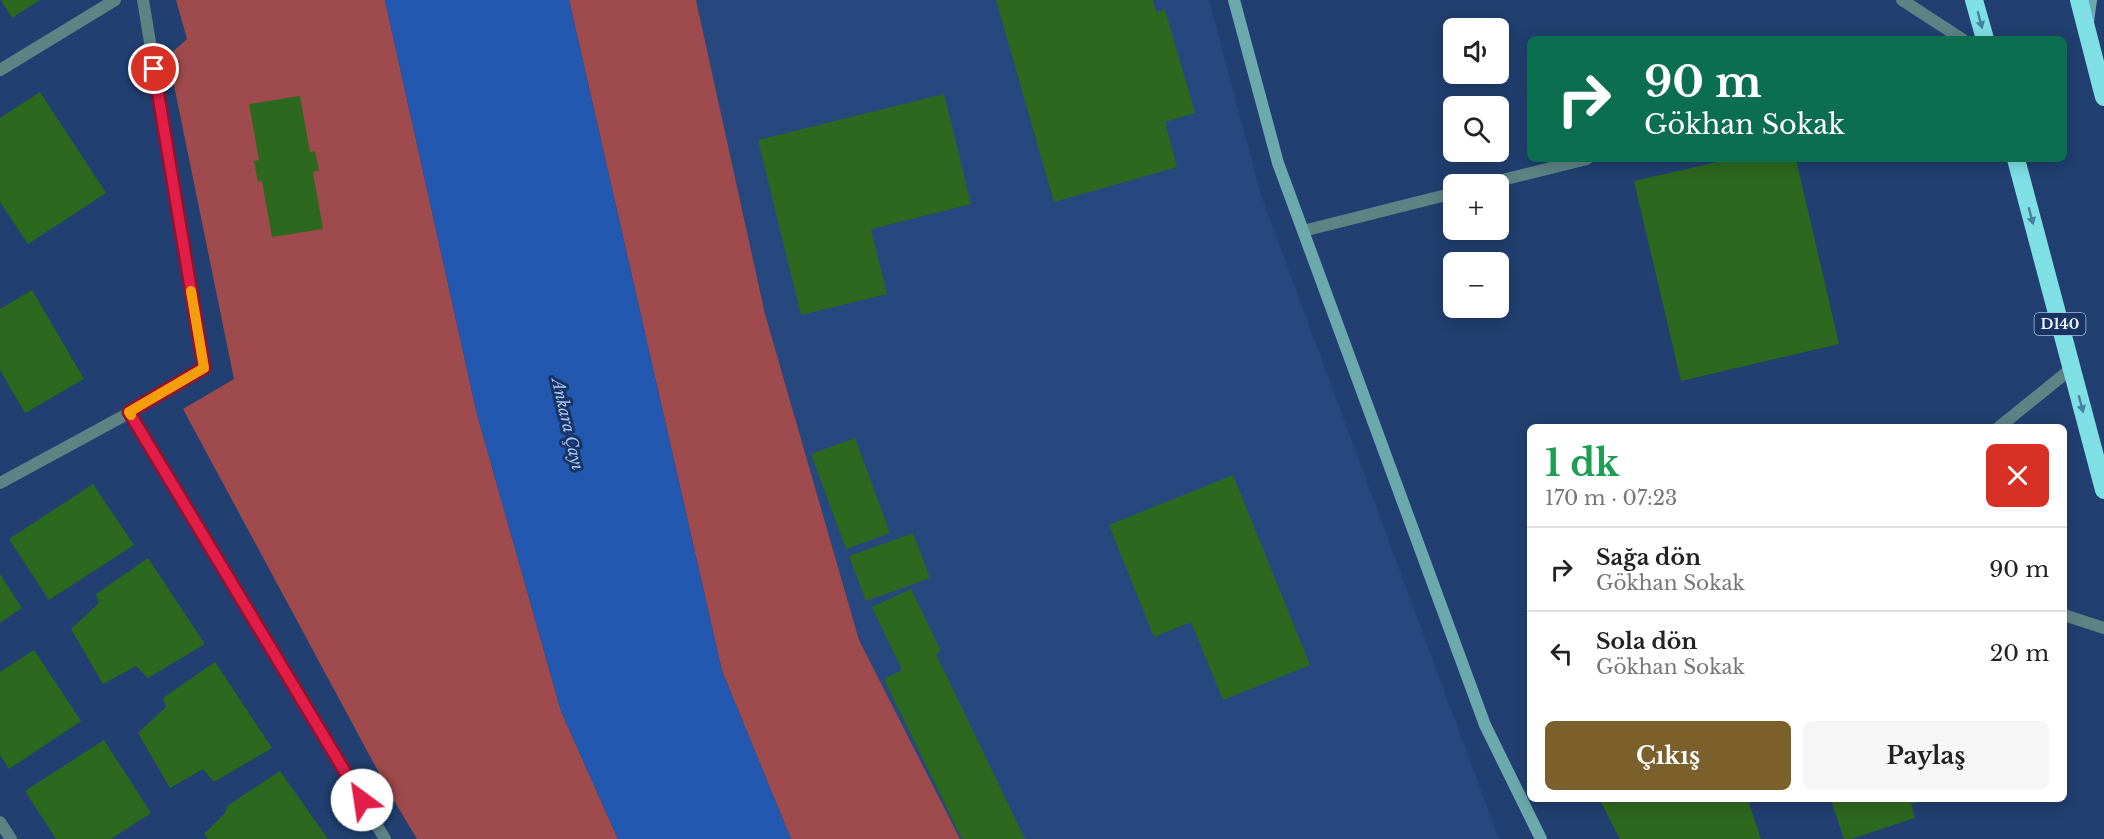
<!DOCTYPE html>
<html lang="tr">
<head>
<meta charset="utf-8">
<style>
	body { margin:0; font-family:"Libre Baskerville",serif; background:#f6f6f6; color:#222; height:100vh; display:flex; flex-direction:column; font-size:22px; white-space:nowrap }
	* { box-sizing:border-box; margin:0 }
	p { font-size:20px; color:#767676 }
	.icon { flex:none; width:33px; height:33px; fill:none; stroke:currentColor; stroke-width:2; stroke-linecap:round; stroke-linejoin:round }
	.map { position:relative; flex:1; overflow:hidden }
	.panel { position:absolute; left:1527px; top:424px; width:540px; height:378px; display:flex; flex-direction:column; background:#fff; border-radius:9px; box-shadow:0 3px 15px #0003 }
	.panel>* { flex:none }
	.hud { position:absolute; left:1527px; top:36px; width:540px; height:126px; border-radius:9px; box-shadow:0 3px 15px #0003; background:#0b6e4f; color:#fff; overflow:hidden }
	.controls { position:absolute; left:1443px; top:18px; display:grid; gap:12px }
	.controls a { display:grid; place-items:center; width:66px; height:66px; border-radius:9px; background:#fff; box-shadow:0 3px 15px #0003; font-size:30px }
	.pin { position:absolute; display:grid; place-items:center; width:51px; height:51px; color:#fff; margin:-26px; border:3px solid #fff; border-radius:50%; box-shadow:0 2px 6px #0007 }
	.me { position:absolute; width:66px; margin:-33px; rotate:329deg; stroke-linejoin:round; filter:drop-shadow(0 0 4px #0008) }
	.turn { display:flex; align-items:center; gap:21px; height:126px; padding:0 18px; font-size:27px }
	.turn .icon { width:78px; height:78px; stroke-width:2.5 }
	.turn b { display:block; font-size:42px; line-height:51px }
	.round { display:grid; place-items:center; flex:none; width:63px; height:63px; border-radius:9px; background:#f6f6f6 }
	.head { display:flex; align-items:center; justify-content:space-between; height:102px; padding:0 18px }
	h1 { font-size:36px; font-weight:700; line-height:45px; color:#1e9e55 }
	.cta { display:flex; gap:12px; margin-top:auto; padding:12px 18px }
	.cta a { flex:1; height:69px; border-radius:9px; background:#7b602b; color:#fff; font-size:24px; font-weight:700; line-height:69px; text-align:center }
	.cta a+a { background:#f6f6f6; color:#222 }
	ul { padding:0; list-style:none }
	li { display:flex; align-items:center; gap:18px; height:84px; padding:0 18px; border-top:2px solid #e0e0e0 }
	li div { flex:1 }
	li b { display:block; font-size:22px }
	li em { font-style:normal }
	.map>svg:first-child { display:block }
	.built { fill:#27487f }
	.green { fill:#9f4a4c }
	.water { fill:#2258b0 }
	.building { fill:#2d681f }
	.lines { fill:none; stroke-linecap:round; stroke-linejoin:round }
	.street { stroke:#5e8385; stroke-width:12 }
	.secondary { stroke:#6ca9ac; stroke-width:12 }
	.highway { stroke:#7edfe4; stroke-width:18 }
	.oneway { fill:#45819e }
	.route-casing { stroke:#92132f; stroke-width:15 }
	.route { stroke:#e11d48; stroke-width:10 }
	.slow { stroke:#f59e0b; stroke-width:10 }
	.labels { text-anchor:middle; stroke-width:6; stroke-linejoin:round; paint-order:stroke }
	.shield { fill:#173464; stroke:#b0bace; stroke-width:1.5 }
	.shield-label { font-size:14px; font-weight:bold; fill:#f1f4fb }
	.water-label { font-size:16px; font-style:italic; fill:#acc9f7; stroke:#173464 }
</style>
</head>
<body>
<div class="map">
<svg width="2104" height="839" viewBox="0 0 2104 839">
	<rect width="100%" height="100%" fill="#213f70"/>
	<path class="built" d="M696,0h513l52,195 238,644h-539l-101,-199 -94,-326z"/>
	<g class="green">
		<path d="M176,0h209l92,414 84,297 57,128h-201l-24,-40 -210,-390 51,-30 -66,-323 19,-17z"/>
		<path d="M569,0h127l69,314 94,326 101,199h-169l-69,-168z"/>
	</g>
	<path class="water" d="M385,0h184l153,671 69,168h-173l-57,-128 -84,-297z"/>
	<g class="building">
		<path d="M1,0h39l-28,18z"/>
		<path d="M996,0h157l3,12 9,-2 30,103 -30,9 12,45 -123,35z"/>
		<path d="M40,92l66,101 -78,51 -28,-42v-84z"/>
		<path d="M944,94l27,110 -100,25 16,65 -86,21 -43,-175z"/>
		<path d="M300,96l10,56 5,-1 4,20 -6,1 10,57 -51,8 -10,-56 -4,1 -4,-21 5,-1 -10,-56z"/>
		<path d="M1731,159h65l43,185 -158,37 -47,-200z"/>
		<path d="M32,290l52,89 -59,34 -25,-43v-61z"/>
		<path d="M855,438l35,95 -44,16 -35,-95z"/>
		<path d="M1233,475l77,190 -87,35 -32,-78 -37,15 -45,-112z"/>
		<path d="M93,484l41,61 -85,55 -40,-61z"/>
		<path d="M913,533l17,45 -64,23 -17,-45z"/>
		<path d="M148,558l57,86 -57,34 -12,-12 -33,18 -32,-55 28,-26 -3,-9z"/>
		<path d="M0,574l22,34 -22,15z"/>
		<path d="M911,589l30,62 -5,3 89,185h-63l-78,-160 18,-9 -30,-63z"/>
		<path d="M34,650l47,71 -72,48 -9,-14v-83z"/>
		<path d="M215,662l57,86 -58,34 -11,-13 -33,19 -32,-55 28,-26 -3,-9z"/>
		<path d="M104,740l47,73 -40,26h-55l-31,-48z"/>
		<path d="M280,771l48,68h-120l-4,-5 21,-21 2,-7z"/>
		<path d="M1600,800h148l13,39h-141z"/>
		<path d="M1831,800h93l-13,4 4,14 -64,21h-7z"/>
	</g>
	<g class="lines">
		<g class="street">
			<path d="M143,0l61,368 -75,45 256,426"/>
			<path d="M1902,0l60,39"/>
			<path d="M0,70l115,-70"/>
			<path d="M1486,184l101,-25"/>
			<path d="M1303,231l151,-38"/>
			<path d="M1998,428l74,-60"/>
			<path d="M0,483l129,-70"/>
			<path d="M2064,615l40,13"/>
			<path d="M0,822l11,17"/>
		</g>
		<g class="secondary">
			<path d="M1234,0l44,163 207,562 56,114"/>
			<path d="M2088,22l3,-22"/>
		</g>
		<g class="highway">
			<path d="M1974,0l11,39"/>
			<path d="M2079,0l25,97"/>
			<path d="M2016,159l88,331"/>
		</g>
	</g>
	<defs><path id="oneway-solid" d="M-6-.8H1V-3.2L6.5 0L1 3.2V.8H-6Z" transform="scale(1.5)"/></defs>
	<g class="oneway">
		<use href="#oneway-solid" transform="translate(1980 20) rotate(75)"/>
		<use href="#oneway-solid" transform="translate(2031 216) rotate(75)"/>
		<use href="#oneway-solid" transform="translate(2081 404) rotate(75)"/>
	</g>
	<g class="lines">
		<g class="route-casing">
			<path id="route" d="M154,69l50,299 -75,44 233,388"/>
		</g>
		<use href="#route" class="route"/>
		<path class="slow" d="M131,415l-2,-3 75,-44 -13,-77"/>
	</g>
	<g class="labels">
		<rect class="shield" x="2034.5" y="313" width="51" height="22" rx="4.5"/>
		<g class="shield-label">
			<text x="2060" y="329">D140</text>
		</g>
		<g class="water-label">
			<text transform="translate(568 424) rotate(77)" y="6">Ankara Çayı</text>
		</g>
	</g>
</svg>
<div class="controls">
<a><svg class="icon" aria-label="sound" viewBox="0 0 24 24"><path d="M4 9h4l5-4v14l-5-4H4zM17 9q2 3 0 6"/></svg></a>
<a><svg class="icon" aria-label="search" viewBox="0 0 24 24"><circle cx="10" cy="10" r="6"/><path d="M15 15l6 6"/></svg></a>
<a>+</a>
<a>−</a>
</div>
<div class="pin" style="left:154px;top:69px;background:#d93025"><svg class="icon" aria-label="arrive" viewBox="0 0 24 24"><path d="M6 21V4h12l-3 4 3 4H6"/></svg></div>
<svg class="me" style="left:362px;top:800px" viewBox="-20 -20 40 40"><circle r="19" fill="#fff"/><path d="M0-13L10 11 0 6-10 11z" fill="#e11d48"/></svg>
<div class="hud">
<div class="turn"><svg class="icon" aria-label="right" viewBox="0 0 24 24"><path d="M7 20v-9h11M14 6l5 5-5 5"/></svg><div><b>90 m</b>Gökhan Sokak</div></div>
</div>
<section class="panel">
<div class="head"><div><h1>1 dk</h1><p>170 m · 07:23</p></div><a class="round" style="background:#d93025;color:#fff"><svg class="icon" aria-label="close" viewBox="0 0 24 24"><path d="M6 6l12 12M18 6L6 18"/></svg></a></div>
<ul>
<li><svg class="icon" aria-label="right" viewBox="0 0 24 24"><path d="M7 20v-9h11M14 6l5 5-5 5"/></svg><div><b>Sağa dön</b><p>Gökhan Sokak</p></div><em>90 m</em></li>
<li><svg class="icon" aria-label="left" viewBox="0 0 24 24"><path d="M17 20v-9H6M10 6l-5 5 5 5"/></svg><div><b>Sola dön</b><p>Gökhan Sokak</p></div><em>20 m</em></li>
</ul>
<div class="cta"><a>Çıkış</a><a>Paylaş</a></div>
</section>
</div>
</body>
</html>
